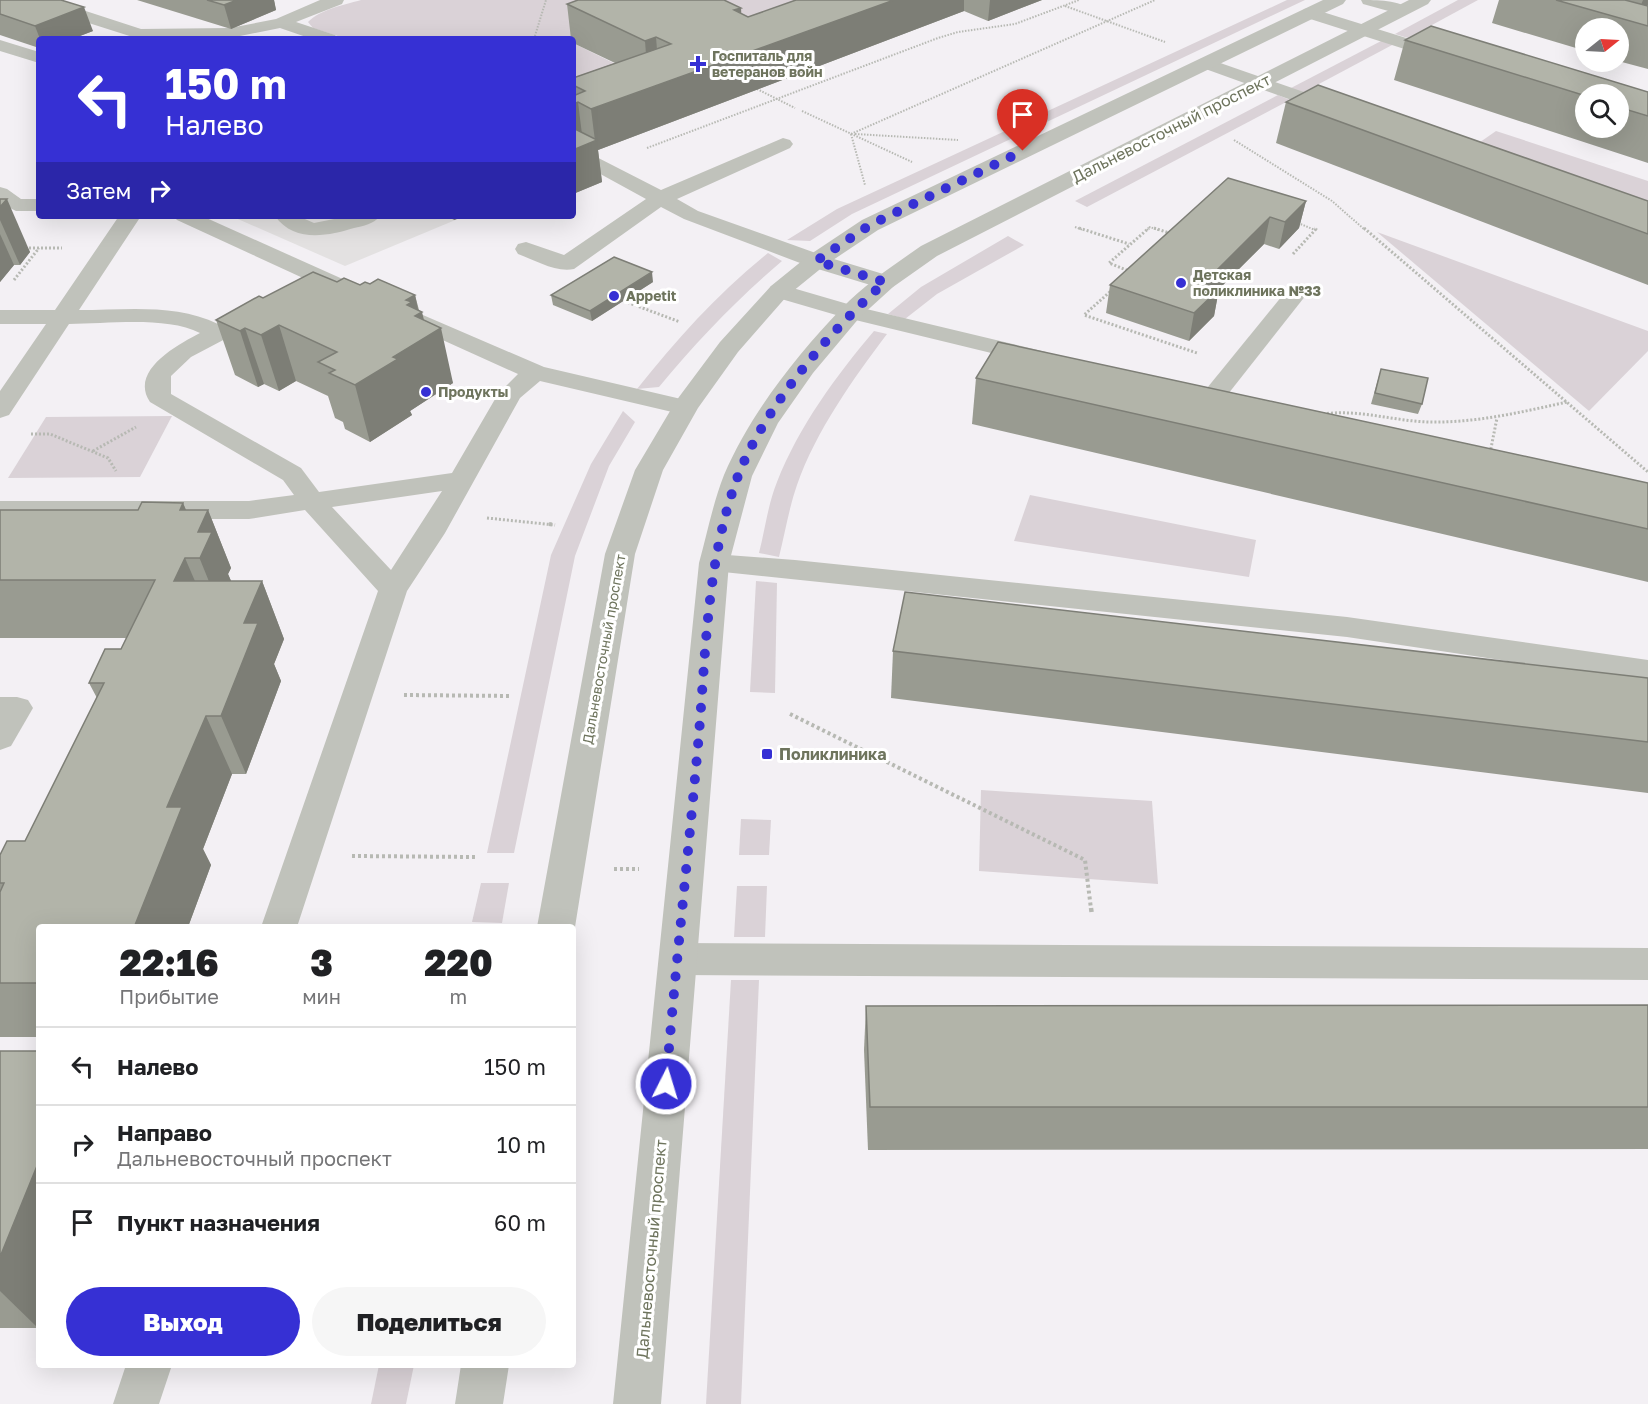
<!DOCTYPE html>
<html lang="ru">
<head>
<meta charset="utf-8">
<style>
	body { margin:0; font-family:"Golos Text",sans-serif; background:#f6f6f6; color:#202124; height:100vh; display:flex; flex-direction:column; font-size:22px; white-space:nowrap }
	* { box-sizing:border-box; margin:0 }
	p { font-size:20px; color:#757577 }
	.icon { flex:none; width:33px; height:33px; fill:none; stroke:currentColor; stroke-width:2; stroke-linecap:round; stroke-linejoin:round }
	.map { position:relative; flex:1; overflow:hidden }
	.drawer { position:absolute; left:36px; top:924px; width:540px; height:444px; display:flex; flex-direction:column; background:#fff; border-radius:6px; box-shadow:0 6px 24px #0002 }
	.drawer>* { flex:none }
	.guide { position:absolute; left:36px; top:36px; width:540px; height:183px; border-radius:6px; box-shadow:0 6px 24px #0002; background:#3630d4; color:#fff; overflow:hidden }
	.needle { width:39px; rotate:72deg }
	.fabs { position:absolute; left:1575px; top:18px; display:grid; gap:12px }
	.fabs a { display:grid; place-items:center; width:54px; height:54px; border-radius:50%; background:#fff; box-shadow:0 6px 24px #0002; font-size:30px }
	.pin { position:absolute; display:grid; place-items:center; width:51px; height:51px; color:#fff; margin:-62px -26px; border-radius:50% 50% 50% 0; rotate:-45deg; box-shadow:0 0 6px #0007 }
	.pin .icon { rotate:45deg }
	.me { position:absolute; width:66px; margin:-33px; rotate:5deg; stroke-linejoin:round; filter:drop-shadow(0 0 4px #0008) }
	.turn { display:flex; align-items:center; gap:21px; height:126px; padding:0 30px; font-size:27px }
	.turn .icon { width:78px; height:78px; stroke-width:2.5 }
	.turn b { display:block; font-size:42px; line-height:51px }
	.then { display:flex; align-items:center; height:57px; padding:0 30px; background:#0003; gap:12px; font-size:22px }
	.eta { display:flex; justify-content:space-evenly; align-items:center; height:102px; text-align:center }
	.eta b { font-size:36px; font-weight:800; line-height:42px }
	.action { display:flex; gap:12px; margin-top:auto; padding:12px 30px }
	.action a { flex:1; height:69px; border-radius:36px; background:#3630d4; color:#fff; font-size:24px; font-weight:800; line-height:69px; text-align:center }
	.action a+a { background:#f6f6f6; color:#202124 }
	ul { padding:0; list-style:none }
	li { display:flex; align-items:center; gap:18px; height:78px; padding:0 30px; border-top:2px solid #e0e0e0 }
	li div { flex:1 }
	li b { display:block; font-size:22px }
	li em { font-style:normal }
	.map>svg:first-child { display:block }
	.built { fill:#e3e1e1 }
	.green { fill:#dad2d7 }
	.lines { fill:none; stroke-linecap:round; stroke-linejoin:round }
	.path-far3 { stroke:#b7b9b3; stroke-width:2; stroke-dasharray:1.5 1.5; stroke-linecap:butt }
	.path-far2 { stroke:#b7b9b3; stroke-width:3; stroke-dasharray:2 2; stroke-linecap:butt }
	.path-far1 { stroke:#b7b9b3; stroke-width:4; stroke-dasharray:3 3; stroke-linecap:butt }
	.path { stroke:#b7b9b3; stroke-width:4.5; stroke-dasharray:4 4; stroke-linecap:butt }
	.service { fill:#c0c2bb; fill-rule:evenodd }
	.tertiary { fill:#c0c2bb; fill-rule:evenodd }
	.wall { fill:#999b91; fill-rule:evenodd }
	.shaded-wall { fill:#7d7e76 }
	.building { fill:#b2b4a9; stroke:#7d7e76; stroke-width:1.5 }
	.route { stroke:#3630d4; stroke-width:10; stroke-dasharray:0 18 }
	.poi-dot { fill:#3630d4; stroke:#fff; stroke-width:2 }
	.labels { text-anchor:middle; stroke-width:6; stroke-linejoin:round; paint-order:stroke }
	.far-poi-label { font-size:14px; font-weight:bold; fill:#6e745d; stroke:#fff; text-anchor:start }
	.far-street-label { font-size:14px; fill:#6e745d; stroke:#fff }
	.street-label { font-size:16px; fill:#6e745d; stroke:#fff }
	.poi-label { font-size:16px; font-weight:bold; fill:#6e745d; stroke:#fff; text-anchor:start }
</style>
</head>
<body>
<div class="map">
<svg width="1648" height="1404" viewBox="0 0 1648 1404">
	<rect width="100%" height="100%" fill="#f3f0f4"/>
	<path class="built" d="M231,216h234l-120,50z"/>
	<g class="green">
		<path d="M361,0h489l24,10 -301,29h-226l-34,-11 -5,-6c13,-13 36,-17 53,-22z"/>
		<path d="M1287,0h18l-453,214 -42,27 -23,-1 50,-31z"/>
		<path d="M1458,0h20l-70,38 -13,-4z"/>
		<path d="M1383,40l11,4 -92,49 -11,-5z"/>
		<path d="M573,43l75,37 -75,40z"/>
		<path d="M1278,95l12,5 -203,107 -12,-6z"/>
		<path d="M1496,131l152,50v25l-175,-59z"/>
		<path d="M1377,232l271,99v20l-59,60z"/>
		<path d="M1008,236l16,9 -87,49 -32,25 -17,-5 33,-27z"/>
		<path d="M768,253l14,8c-45,38 -85,80 -123,126l-22,2c40,-50 81,-96 131,-136z"/>
		<path d="M874,331l13,3c-34,45 -71,97 -90,151 -8,23 -12,48 -18,72l-20,-4c6,-23 9,-49 18,-71 22,-56 59,-106 97,-151z"/>
		<path d="M623,411l12,11 -26,44 -34,90 -61,297h-27l64,-298 40,-91z"/>
		<path d="M172,416l-32,61 -132,1 38,-61z"/>
		<path d="M1030,495l226,45 -7,37 -235,-36z"/>
		<path d="M756,581l21,2 -2,110 -25,-1z"/>
		<path d="M981,790l171,11 6,83 -179,-13z"/>
		<path d="M741,819l30,1 -2,35h-30z"/>
		<path d="M481,883h28l-7,40 -30,-1z"/>
		<path d="M737,886h30l-2,51h-31z"/>
		<path d="M731,980h28l-18,424h-35z"/>
		<path d="M379,1365h35l-8,39h-35z"/>
	</g>
	<g class="lines">
		<g class="path-far3">
			<path d="M1065,6l100,36"/>
			<path d="M534,39l12,-39"/>
			<path d="M757,89l38,19"/>
			<path d="M802,111l110,51"/>
			<path d="M851,134l304,-134"/>
			<path d="M851,134l14,51"/>
			<path d="M855,134l103,6"/>
			<path d="M1234,140l98,61 33,29"/>
			<path d="M647,148l291,-110 20,-6 57,-8 64,-24"/>
			<path d="M1298,223l17,7"/>
			<path d="M1075,227l8,3"/>
			<path d="M1147,230l3,-3 8,3"/>
		</g>
		<g class="path-far2">
			<path d="M1079,228l50,16"/>
			<path d="M1154,228l18,6"/>
			<path d="M1364,228l284,244"/>
			<path d="M25,248h37"/>
			<path d="M1293,254l23,-25 -2,-1"/>
			<path d="M1131,272l-22,-9 40,-35"/>
			<path d="M14,280l25,-32"/>
			<path d="M1113,289l-29,26 113,38"/>
			<path d="M624,301l56,21"/>
			<path d="M1323,414c36,-5 70,7 106,8 47,1 93,-10 138,-20"/>
			<path d="M31,434h19l58,24 8,13"/>
			<path d="M93,451l43,-24"/>
			<path d="M1490,453l7,-35"/>
			<path d="M487,518l68,7"/>
		</g>
		<g class="path-far1">
			<path d="M549,524l6,1"/>
			<path d="M404,695l107,1"/>
			<path d="M790,714l295,146 6,49"/>
			<path d="M352,856l123,1"/>
			<path d="M614,869h25"/>
		</g>
		<path class="path" d="M1091,908l1,7"/>
		<g class="service">
			<path d="M27,0h25l89,29 89,-1 46,-9 44,-19h24l-2,4 -46,18 39,13 3,4h-26l-32,-11 -50,10 -91,1 -110,-35z"/>
			<path d="M1361,0c15,0 39,0 50,10l-8,5 -40,-11z"/>
			<path d="M1310,8l141,44 3,4 -3,4h-12l-135,-43 -2,-4 2,-4z"/>
			<path d="M0,40l39,12v11l-39,-12z"/>
			<path d="M1206,58l138,48 2,4 -2,4h-14l-130,-47 -3,-4 3,-4z"/>
			<path d="M783,138l7,2 3,4 -3,4 -113,51 21,12 126,45 69,21 3,5 -3,5 -8,2 -8,-2 -69,-21 -124,-47 -23,-12 -87,62c-18,4 -39,-9 -56,-15l-3,-5 3,-5 8,-2 38,13 82,-56 -73,-40v-14l88,45z"/>
			<path d="M0,187l7,2 14,10h18v12h-23l-16,-8z"/>
			<path d="M119,216h22l-62,94c45,0 97,-7 139,14 14,-7 30,-20 47,-16l4,5 -4,5 -74,39 -20,19v18l130,74 18,24 133,-19 46,-79 20,-20 -124,-56 -4,-5 4,-5 8,-2 142,61 150,35 4,5 -4,5 -9,3 -145,-34 -20,17 -75,135 -38,58 -110,336h-36l117,-336 -73,-81 -56,9h-249v-18h249l45,-6 -11,-15 -133,-78c-21,-31 27,-57 50,-69 -34,-17 -92,-9 -131,-9l-60,91 -9,3v-27l46,-67h-46v-14h55zM442,491l-51,79 -59,-63z"/>
			<path d="M173,216h29l154,69 3,5 -3,5 -8,2 -8,-2 -163,-75z"/>
			<path d="M275,216h23l16,7 35,-7h31c-6,8 -17,10 -26,12 -26,8 -60,15 -79,-12z"/>
			<path d="M1299,283l8,2 3,5 -89,113 -9,3 -9,-3 -4,-5 4,-5 88,-108z"/>
			<path d="M779,284l79,23 188,45 3,5 -3,5 -9,2 -194,-47 -72,-21 -3,-5 3,-5z"/>
			<path d="M714,554l81,6 552,57 301,43v22l-301,-45 -643,-67 -4,-7 4,-7z"/>
			<path d="M0,697h17l11,3 5,8 -22,38 -11,4z"/>
			<path d="M677,943l971,5v32l-971,-5 -13,-5 -5,-11 5,-11z"/>
			<path d="M126,1365h46l-13,39h-46z"/>
		</g>
		<g class="tertiary">
			<path d="M1323,0h23l-3,4 -465,226 -54,36 -37,30 -49,56 -40,56 -35,62 -28,84 -60,373 -2,4v-4h-36l68,-373 30,-84 41,-69 44,-59 51,-56 37,-30 54,-36z"/>
			<path d="M1409,0h22l-3,4 -491,252 -44,31 -33,30 -47,56 -35,50 -26,53 -23,87 -68,841h-48l86,-841c8,-29 14,-60 25,-88 26,-61 72,-119 118,-167 23,-24 52,-43 79,-62z"/>
			<path d="M461,1365h48l-6,39h-48z"/>
		</g>
	</g>
	<g class="wall">
		<path d="M0,0l93,31 -21,8h-33v9l-39,-13z"/>
		<path d="M137,0h137l2,10 -45,19z"/>
		<path d="M796,0h246l-54,21 -24,-10 -366,139 4,32 -29,12v-116l42,-15 -42,-20v-4h-2l-4,-35 174,4v5l7,4z"/>
		<path d="M1499,0h149v5l-2,1h2v63l-30,-8v-33h-32v23l-94,-28z"/>
		<path d="M1405,40l243,52v71l-254,-83zM1586,94h32v34h-32z"/>
		<path d="M1286,102l362,99v84l-372,-142z"/>
		<path d="M0,199l30,53 -10,13h-6l-14,17z"/>
		<path d="M1306,201l-7,27 -20,21 -15,-5 -45,45 -5,27 -25,25 -83,-28 4,-28z"/>
		<path d="M447,216h18l-11,4z"/>
		<path d="M337,282l23,3 10,-1 45,11 4,15 34,73 -43,28 2,4 -42,27 -25,-13 -2,-7 -8,-4 -7,-22 -32,-15 -17,10 -15,-7 -6,3 -23,-12 -19,-55 47,-22z"/>
		<path d="M653,282l-61,39 -39,-16 -2,-10z"/>
		<path d="M1381,369l41,35 -4,10 -47,-10z"/>
		<path d="M976,378l672,105v99l-676,-158z"/>
		<path d="M183,503l3,7h22l23,58 -3,6 3,7h31l22,58 -10,25 7,17 -35,93h-14l-29,75 8,16 -23,62h-149v110h-39v-182l25,-14 72,-143 -8,-15 32,-34 5,-11h-126v-128h138z"/>
		<path d="M893,651l755,27v115l-757,-95z"/>
		<path d="M1648,1005v144l-780,1 -4,-100 2,-44z"/>
		<path d="M0,1051h39v274l-1,3h-38z"/>
	</g>
	<g class="shaded-wall">
		<path d="M237,0h37l2,10 -45,19 -7,-24z"/>
		<path d="M894,0h70v11l-366,139 4,32 -29,12v-44l22,-9 -4,-32z"/>
		<path d="M990,0h52l-54,21z"/>
		<path d="M1643,0h5v5l-9,5z"/>
		<path d="M84,7l9,24 -21,8h-32l-5,-13z"/>
		<path d="M741,8l2,38 -9,-36z"/>
		<path d="M656,37l3,39 -11,4 -3,-39z"/>
		<path d="M578,102l5,41 -10,4v-43z"/>
		<path d="M7,199l23,53 -10,13 -20,-45v-13z"/>
		<path d="M1306,201l-7,27 -20,21 6,-27z"/>
		<path d="M453,216h12l-11,4z"/>
		<path d="M1270,217l-6,27 -45,45 -5,27 -25,25 5,-28 10,-30z"/>
		<path d="M0,234l14,31 -14,17z"/>
		<path d="M652,272l1,10 -61,39 -2,-10z"/>
		<path d="M415,295l4,19 3,-2 6,24 13,-8 12,55 -43,28 2,4 -42,27 -15,-57 38,-28 13,-57z"/>
		<path d="M279,325l17,56 -17,10 -18,-56z"/>
		<path d="M245,328l19,56 -6,3 -18,-56z"/>
		<path d="M183,503l20,48 -5,-19 10,-22 23,58 -3,6 7,16 -12,26 -43,-106z"/>
		<path d="M185,558l25,58 -36,-35z"/>
		<path d="M262,581l22,58 -10,25 7,17 -35,93 -25,-58 23,-93z"/>
		<path d="M206,716l26,58 -29,75 8,16 -23,62h-52l-1,-2 32,-118z"/>
		<path d="M39,1161v164l-1,3 -38,-37v-34z"/>
	</g>
	<g class="building">
		<path d="M0,0h61l23,7 -49,19 -35,-12z"/>
		<path d="M207,0h30l-13,5z"/>
		<path d="M578,0h146l17,8 -7,2 14,7 48,-17h98l-303,109 -13,-7 -5,2v-8l12,-5 -12,-6v-7l98,-34 -15,-7 -11,4 -78,-37z"/>
		<path d="M1556,0h69l23,6v20z"/>
		<path d="M1431,26l217,66v24l-30,-9v-13h-32v2l-181,-56z"/>
		<path d="M1318,85l330,116v33l-362,-132z"/>
		<path d="M573,128l24,12 -24,10z"/>
		<path d="M1228,178l78,23 -21,21 -15,-5 -66,66 16,5 -26,25 -84,-28z"/>
		<path d="M0,199h7l-7,8z"/>
		<path d="M614,257l38,15 -62,39 -39,-16z"/>
		<path d="M313,272l24,10 7,-4 16,7 5,-3 5,2 8,-5 37,16 -9,5 6,2 -5,3 15,7 -7,4 26,12 -48,29 5,2 -43,26 -26,-12 6,-3 -17,-8 19,-10 -58,-27 -18,10 -16,-7 -5,3 -24,-11 43,-24 4,2z"/>
		<path d="M998,342l650,141v46l-672,-151z"/>
		<path d="M1381,369l47,9 -6,26 -47,-11z"/>
		<path d="M142,502l41,1 -3,7h28l-10,22h14l-12,26h-15l-11,23h88l-18,42h14l-37,93h-15l-39,91h15l-47,118h-17l-1,2h-78v56h-39v-91l4,-9h-4v-28l7,-14h18l79,-158h-15l16,-34h16l34,-69h-155v-70h138z"/>
		<path d="M905,592l743,86v64l-755,-91z"/>
		<path d="M1648,1005v102h-778l-4,-101z"/>
		<path d="M0,1051h39v110l-39,96z"/>
	</g>
	<g class="lines">
		<path class="route" d="M666,1084c9,-113 22,-226 32,-339 8,-90 8,-184 40,-269 27,-70 92,-145 147,-194l-69,-21 54,-36 153,-74"/>
	</g>
	<g class="poi-dot">
		<path d="M695 55h6v6h6v6h-6v6h-6v-6h-6v-6h6z"/>
		<circle cx="1181" cy="283" r="6"/>
		<circle cx="614" cy="296" r="6"/>
		<circle cx="426" cy="392" r="6"/>
		<rect x="761" y="748" width="12" height="12" rx="3"/>
	</g>
	<g class="labels">
		<g class="far-poi-label">
			<text x="712" y="61">Госпиталь для<tspan x="712" dy="16">ветеранов войн</tspan></text>
			<text x="1193" y="280">Детская<tspan x="1193" dy="16">поликлиника №33</tspan></text>
			<text x="626" y="301">Appetit</text>
			<text x="438" y="397">Продукты</text>
		</g>
		<g class="far-street-label">
			<text transform="translate(604 649) rotate(-80)" y="5">Дальневосточный проспект</text>
		</g>
		<g class="street-label">
			<text transform="translate(1171 128) rotate(-27)" y="6">Дальневосточный проспект</text>
			<text transform="translate(651 1249) rotate(-85)" y="6">Дальневосточный проспект</text>
		</g>
		<g class="poi-label">
			<text x="779" y="760">Поликлиника</text>
		</g>
	</g>
</svg>
<div class="fabs">
<a><svg class="needle" viewBox="-14 -14 28 28"><path d="M0-13l5 13h-10z" fill="#e53935"/><path d="M0 13l5-13h-10z" fill="#757577"/></svg></a>
<a><svg class="icon" aria-label="search" viewBox="0 0 24 24"><circle cx="10" cy="10" r="6"/><path d="M15 15l6 6"/></svg></a>
</div>
<div class="pin" style="left:1023px;top:151px;background:#d93025"><svg class="icon" aria-label="arrive" viewBox="0 0 24 24"><path d="M6 21V4h12l-3 4 3 4H6"/></svg></div>
<svg class="me" style="left:666px;top:1084px" viewBox="-20 -20 40 40"><circle r="17" fill="#3630d4" stroke="#fff" stroke-width="3"/><path d="M0-11L8 9 0 5-8 9z" fill="#fff"/></svg>
<div class="guide">
<div class="turn"><svg class="icon" aria-label="left" viewBox="0 0 24 24"><path d="M17 20v-9H6M10 6l-5 5 5 5"/></svg><div><b>150 m</b>Налево</div></div>
<div class="then">Затем<svg class="icon" aria-label="right" viewBox="0 0 24 24"><path d="M7 20v-9h11M14 6l5 5-5 5"/></svg></div>
</div>
<section class="drawer">
<div class="eta">
<div><b>22:16</b><p>Прибытие</p></div>
<div><b>3</b><p>мин</p></div>
<div><b>220</b><p>m</p></div>
</div>
<ul>
<li><svg class="icon" aria-label="left" viewBox="0 0 24 24"><path d="M17 20v-9H6M10 6l-5 5 5 5"/></svg><div><b>Налево</b></div><em>150 m</em></li>
<li><svg class="icon" aria-label="right" viewBox="0 0 24 24"><path d="M7 20v-9h11M14 6l5 5-5 5"/></svg><div><b>Направо</b><p>Дальневосточный проспект</p></div><em>10 m</em></li>
<li><svg class="icon" aria-label="arrive" viewBox="0 0 24 24"><path d="M6 21V4h12l-3 4 3 4H6"/></svg><div><b>Пункт назначения</b></div><em>60 m</em></li>
</ul>
<div class="action"><a>Выход</a><a>Поделиться</a></div>
</section>
</div>
</body>
</html>
